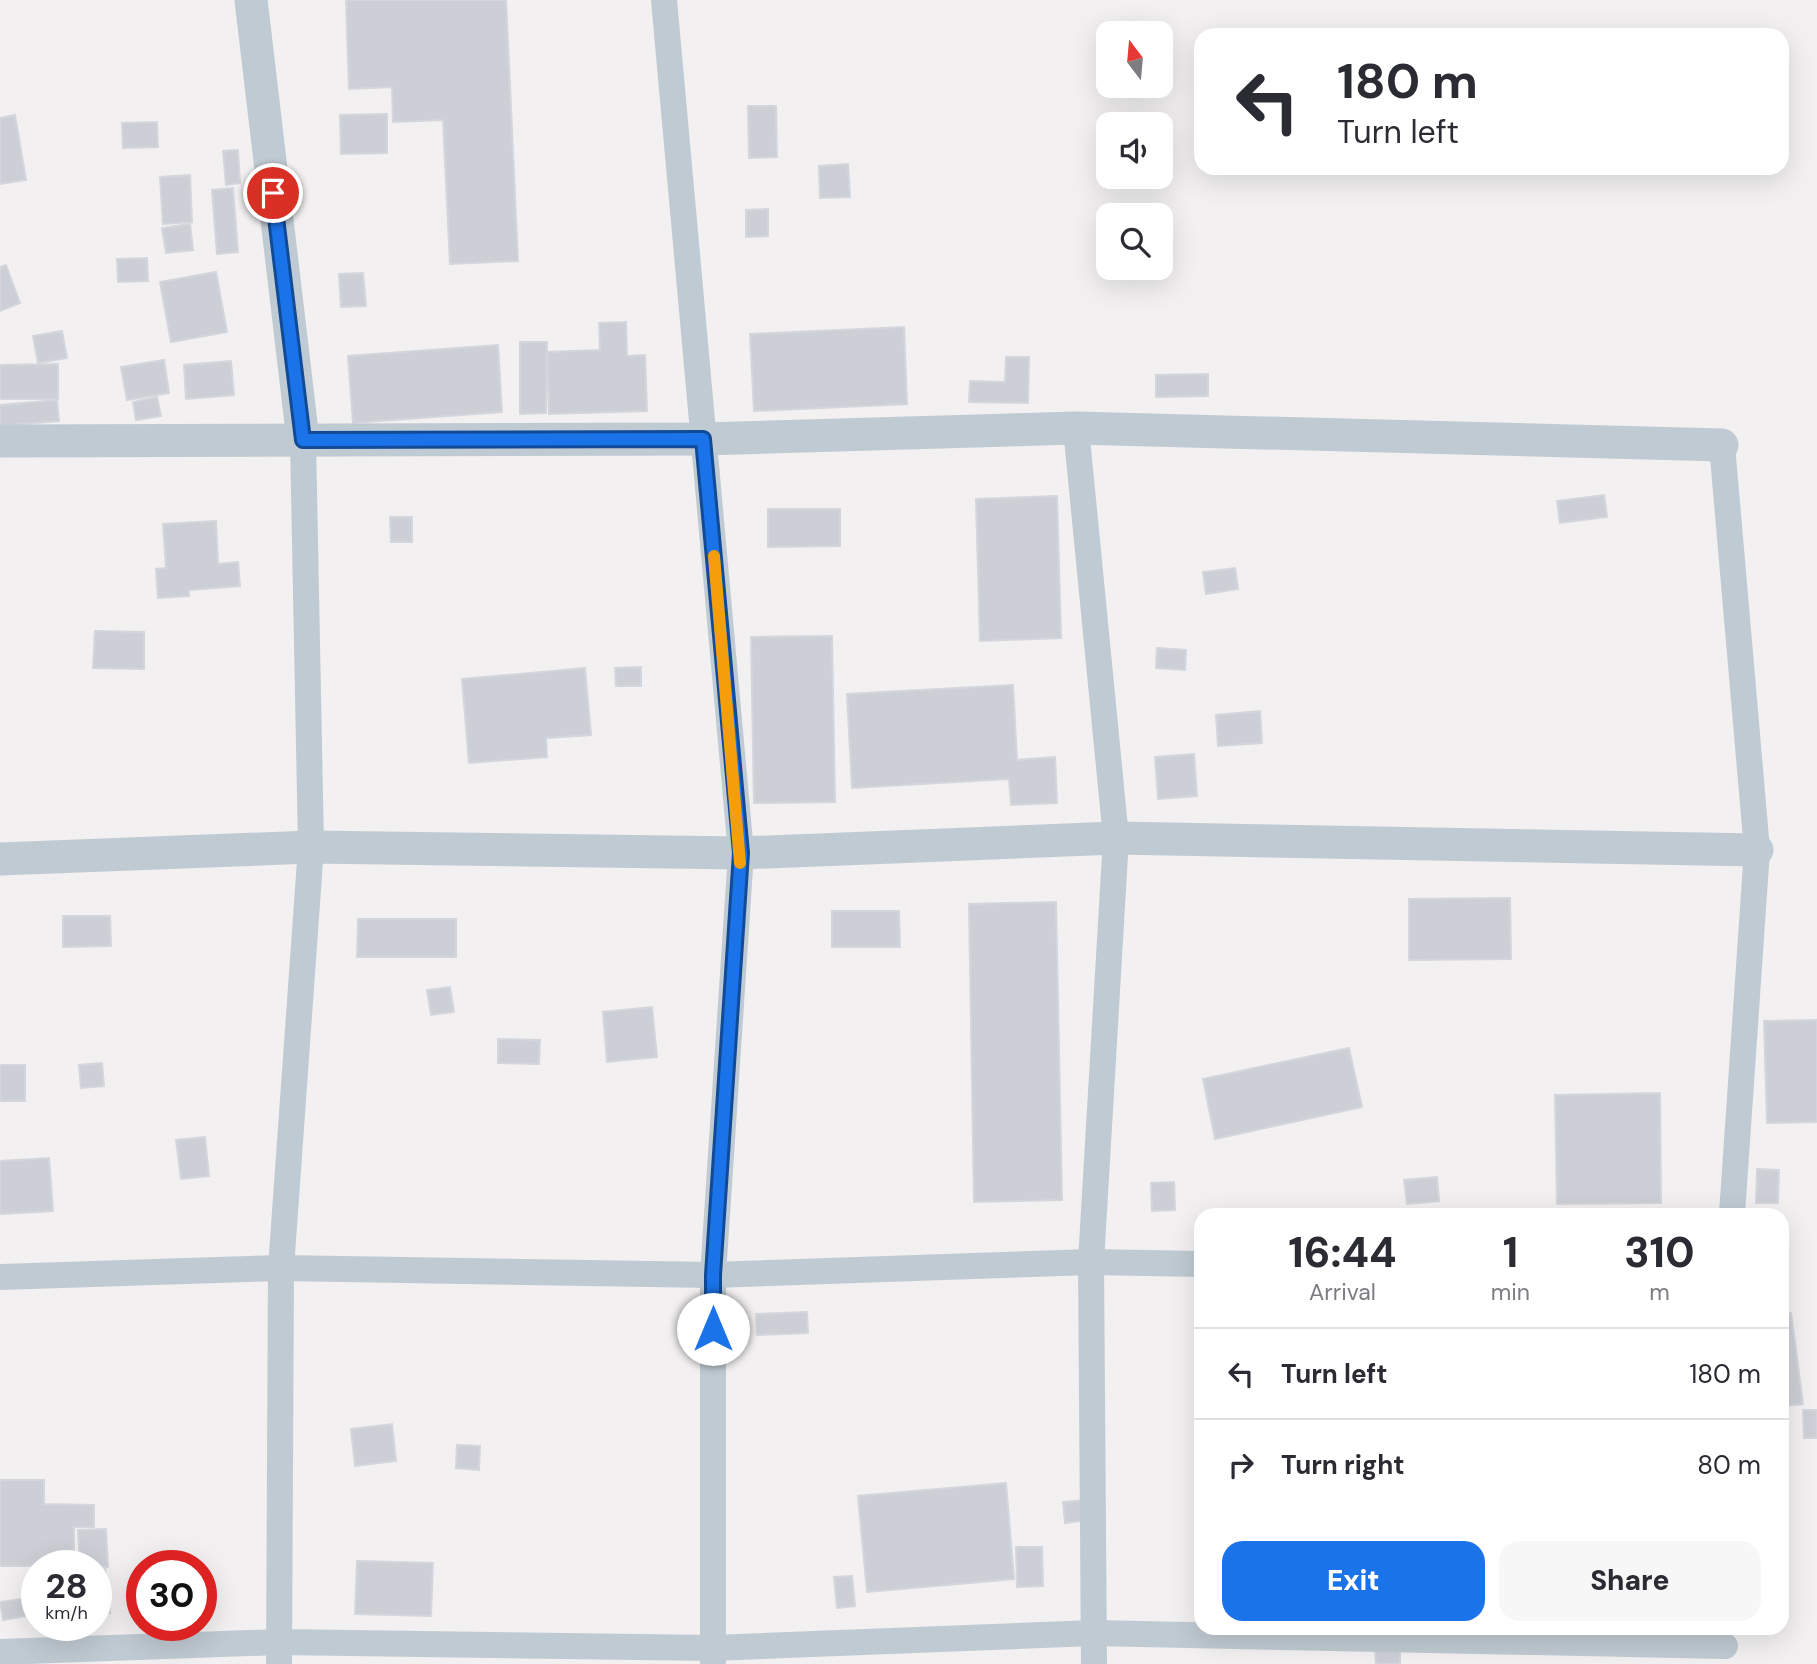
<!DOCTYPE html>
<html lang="en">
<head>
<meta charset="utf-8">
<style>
	body { margin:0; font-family:"DM Sans",sans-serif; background:#f7f7f7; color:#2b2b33; height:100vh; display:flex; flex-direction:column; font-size:26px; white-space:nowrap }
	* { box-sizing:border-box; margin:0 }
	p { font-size:23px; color:#7c7c81 }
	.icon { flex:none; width:38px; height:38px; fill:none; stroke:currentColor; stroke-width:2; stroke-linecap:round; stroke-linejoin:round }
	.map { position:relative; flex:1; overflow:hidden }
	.panel { position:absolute; left:1194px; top:1208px; width:595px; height:427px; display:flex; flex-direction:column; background:#fff; border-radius:21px; box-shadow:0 7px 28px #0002 }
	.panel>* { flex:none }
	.guide { position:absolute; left:1194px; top:28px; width:595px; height:147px; border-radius:21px; box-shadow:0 7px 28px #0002; background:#fff; color:#2b2b33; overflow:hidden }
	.needle { width:46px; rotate:344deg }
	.controls { position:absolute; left:1096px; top:21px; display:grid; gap:14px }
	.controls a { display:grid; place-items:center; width:77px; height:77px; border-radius:14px; background:#fff; box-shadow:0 7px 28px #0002; font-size:35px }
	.speed { position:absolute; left:21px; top:1550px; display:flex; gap:14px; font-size:35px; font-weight:700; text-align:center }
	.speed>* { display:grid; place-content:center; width:91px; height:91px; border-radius:50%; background:#fff; box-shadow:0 7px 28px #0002; line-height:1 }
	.speed small { font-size:18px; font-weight:400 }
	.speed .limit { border:10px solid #d22; background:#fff; color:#111 }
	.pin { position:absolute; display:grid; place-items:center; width:60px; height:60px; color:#fff; margin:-30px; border:4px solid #fff; border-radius:50%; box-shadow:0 2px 7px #0007 }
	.me { position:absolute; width:77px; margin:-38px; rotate:0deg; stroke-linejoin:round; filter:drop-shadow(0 0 5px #0008) }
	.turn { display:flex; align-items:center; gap:24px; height:147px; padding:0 28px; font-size:32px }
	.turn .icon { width:91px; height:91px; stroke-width:2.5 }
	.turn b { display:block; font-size:49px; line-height:60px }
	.eta { display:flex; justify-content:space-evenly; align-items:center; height:119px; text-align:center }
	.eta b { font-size:42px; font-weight:800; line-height:49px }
	.primary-button { display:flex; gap:14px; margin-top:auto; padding:14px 28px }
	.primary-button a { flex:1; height:80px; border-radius:21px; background:#1a73e8; color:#fff; font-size:28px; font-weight:800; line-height:80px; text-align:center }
	.primary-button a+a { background:#f7f7f7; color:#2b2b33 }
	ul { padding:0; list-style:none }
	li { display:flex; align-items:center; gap:21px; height:91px; padding:0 28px; border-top:2px solid #e1e1e2 }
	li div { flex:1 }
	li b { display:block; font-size:26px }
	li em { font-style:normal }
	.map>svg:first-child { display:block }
	.building { fill:#cccfd5; stroke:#d3d6dc; stroke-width:2 }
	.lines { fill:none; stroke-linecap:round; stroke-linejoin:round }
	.minor { stroke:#c0cad2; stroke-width:26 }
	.tertiary { stroke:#c0cad2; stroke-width:33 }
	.route-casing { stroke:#114b97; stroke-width:18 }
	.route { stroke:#1a73e8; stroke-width:12 }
	.slow { stroke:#f59e0b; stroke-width:12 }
</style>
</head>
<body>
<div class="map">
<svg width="1817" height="1664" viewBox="0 0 1817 1664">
	<rect width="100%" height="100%" fill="#f2f0f0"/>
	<g class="building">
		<path d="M346,0h160l12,261 -68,3 -7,-144 -50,2 -1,-35 -43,2z"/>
		<path d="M748,106h28l1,51 -28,1z"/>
		<path d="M387,114v39l-46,1 -1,-39z"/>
		<path d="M15,115l11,65 -26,4v-66z"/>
		<path d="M157,122l1,25 -35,1 -1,-25z"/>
		<path d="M238,150l2,33 -14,2 -3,-34z"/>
		<path d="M848,164l2,33 -30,1 -1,-32z"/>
		<path d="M190,175l2,47 -29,2 -3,-47z"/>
		<path d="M233,188l5,64 -21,2 -5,-64z"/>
		<path d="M768,209v27l-22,1v-27z"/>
		<path d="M190,224l3,26 -27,3 -4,-25z"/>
		<path d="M147,258l1,23 -30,1 -1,-23z"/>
		<path d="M6,265l14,38 -20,8v-44z"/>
		<path d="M216,272l11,60 -56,10 -11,-60z"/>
		<path d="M363,273l3,33 -25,1 -2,-33z"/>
		<path d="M626,322l1,34 18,-1 2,56 -98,3 -2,-62 53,-2 -1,-27z"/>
		<path d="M904,327l3,77 -153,7 -4,-77z"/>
		<path d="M62,331l5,27 -29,5 -5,-27z"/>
		<path d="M520,342h27l-1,71 -26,1z"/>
		<path d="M498,345l4,67 -149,11 -5,-67z"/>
		<path d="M1006,357h23l-1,46 -59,-1 1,-21 35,1z"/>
		<path d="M164,360l5,33 -42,7 -6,-33z"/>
		<path d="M231,361l3,34 -48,4 -2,-34z"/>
		<path d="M58,364v35h-58v-34z"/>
		<path d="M1208,374v22l-52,1v-22z"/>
		<path d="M157,397l4,19 -25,4 -3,-18z"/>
		<path d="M57,400l2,21 -59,5v-21z"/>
		<path d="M1604,495l3,22 -47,6 -3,-22z"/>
		<path d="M1057,496l4,142 -81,3 -4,-142z"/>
		<path d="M768,509h72v37l-72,1z"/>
		<path d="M390,517h22v25h-21z"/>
		<path d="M216,521l2,43 20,-2 2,24 -51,4v6l-31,2 -2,-29 10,-1 -3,-44z"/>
		<path d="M1235,568l3,21 -32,5 -3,-22z"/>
		<path d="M95,631l49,1v37l-51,-1z"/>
		<path d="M832,636l3,166 -81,1 -3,-166z"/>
		<path d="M1157,648l29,2 -1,20 -29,-2z"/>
		<path d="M641,667v19h-25l-1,-18z"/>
		<path d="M585,668l6,67 -45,3 1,19 -78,6 -7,-84z"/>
		<path d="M1013,685l4,75 38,-3 2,46 -46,2 -2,-26 -157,9 -5,-94z"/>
		<path d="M1260,711l2,32 -44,3 -2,-31z"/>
		<path d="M1194,754l3,42 -39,3 -3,-42z"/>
		<path d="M1510,898l1,61 -102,1v-61z"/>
		<path d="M1056,902l6,298 -88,2 -5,-298z"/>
		<path d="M832,911h67l1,36h-68z"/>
		<path d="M63,916h47l1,30 -48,1z"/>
		<path d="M358,919h98v38h-99z"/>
		<path d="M450,987l4,25 -23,3 -4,-25z"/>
		<path d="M652,1007l5,50 -50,5 -4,-50z"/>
		<path d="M1817,1020v102l-50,1 -3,-102z"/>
		<path d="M498,1039l42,1 -1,24 -41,-1z"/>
		<path d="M1349,1048l13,59 -147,32 -12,-60z"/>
		<path d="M102,1063l2,23 -23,2 -2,-23z"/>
		<rect x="0" y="1065" width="25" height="36"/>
		<path d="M1660,1093l1,110 -104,1 -2,-109z"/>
		<path d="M205,1137l4,39 -28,3 -5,-39z"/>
		<path d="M49,1158l4,53 -53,3v-53z"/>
		<path d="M1757,1169l22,1 -1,33h-22z"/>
		<path d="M1437,1177l2,24 -32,3 -3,-24z"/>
		<path d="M1174,1182l1,28 -23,1 -1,-28z"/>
		<path d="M807,1312l1,21 -51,2 -1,-21z"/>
		<path d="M1791,1313l12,91 -21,2v-92z"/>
		<path d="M1803,1410h14v28h-13z"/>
		<path d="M392,1424l4,37 -41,5 -4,-37z"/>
		<path d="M457,1445l23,1 -1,24 -23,-2z"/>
		<path d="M0,1480h44v24l50,1v22h-20v39h-74z"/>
		<path d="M1006,1483l8,96 -147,13 -9,-96z"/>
		<path d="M1086,1500l2,20 -23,3 -2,-21z"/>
		<path d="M106,1529l2,38 -28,-1 -2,-36z"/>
		<path d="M1016,1547h26l1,39 -26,1z"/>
		<path d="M357,1561l76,2 -2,53 -76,-2z"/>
		<path d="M105,1569l5,44 -14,2v-45z"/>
		<path d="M852,1576l3,30 -18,2 -3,-31z"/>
		<path d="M28,1598l4,17 -29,5 -3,-18z"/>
		<path d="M1400,1649v15h-24l-1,-14z"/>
	</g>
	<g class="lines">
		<g class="minor">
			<path d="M664,0l77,853 -28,422v388"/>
			<path d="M1076,428l40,410 -25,424 3,402"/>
			<path d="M1722,445l35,405 -25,364"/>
			<path d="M0,1277l281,-9 432,7 378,-13 109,2"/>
			<path d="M0,1652l279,-10 433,6 381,-15 632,13"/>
			<path d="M279,1664l2,-396 30,-421 -8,-407"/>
		</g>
		<g class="tertiary">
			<path d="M251,0l52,440"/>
			<path d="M0,441l703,-2 373,-11 646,17"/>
			<path d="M0,859l311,-12 430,6 375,-15 641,12"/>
		</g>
	</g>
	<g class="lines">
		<g class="route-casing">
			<path id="route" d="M273,193l30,247 400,-1 38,414 -28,422v54"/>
		</g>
		<use href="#route" class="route"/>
		<path class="slow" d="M714,556l26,307"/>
	</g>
</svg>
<div class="controls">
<a><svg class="needle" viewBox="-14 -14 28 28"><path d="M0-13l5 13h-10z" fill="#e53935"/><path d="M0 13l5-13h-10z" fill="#7c7c81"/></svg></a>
<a><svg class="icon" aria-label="sound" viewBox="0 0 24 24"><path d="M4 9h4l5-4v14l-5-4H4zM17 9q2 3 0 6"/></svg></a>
<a><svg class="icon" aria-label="search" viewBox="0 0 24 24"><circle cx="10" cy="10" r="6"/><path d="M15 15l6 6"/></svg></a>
</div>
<div class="speed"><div>28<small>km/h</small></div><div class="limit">30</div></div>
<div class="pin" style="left:273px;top:193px;background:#d93025"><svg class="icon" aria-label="arrive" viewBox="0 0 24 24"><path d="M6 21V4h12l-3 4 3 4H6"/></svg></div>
<svg class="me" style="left:713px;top:1329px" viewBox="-20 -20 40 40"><circle r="19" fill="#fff"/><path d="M0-13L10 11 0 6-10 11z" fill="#1a73e8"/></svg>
<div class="guide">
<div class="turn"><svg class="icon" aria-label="left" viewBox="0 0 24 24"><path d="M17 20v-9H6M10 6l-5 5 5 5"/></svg><div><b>180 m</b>Turn left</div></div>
</div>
<section class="panel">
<div class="eta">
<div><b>16:44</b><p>Arrival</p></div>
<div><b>1</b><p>min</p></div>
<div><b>310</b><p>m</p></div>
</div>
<ul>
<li><svg class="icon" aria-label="left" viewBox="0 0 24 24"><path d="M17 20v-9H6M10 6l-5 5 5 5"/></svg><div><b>Turn left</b></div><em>180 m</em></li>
<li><svg class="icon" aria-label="right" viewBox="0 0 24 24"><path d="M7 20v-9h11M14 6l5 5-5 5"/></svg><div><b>Turn right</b></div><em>80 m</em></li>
</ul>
<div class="primary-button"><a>Exit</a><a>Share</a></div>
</section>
</div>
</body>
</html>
